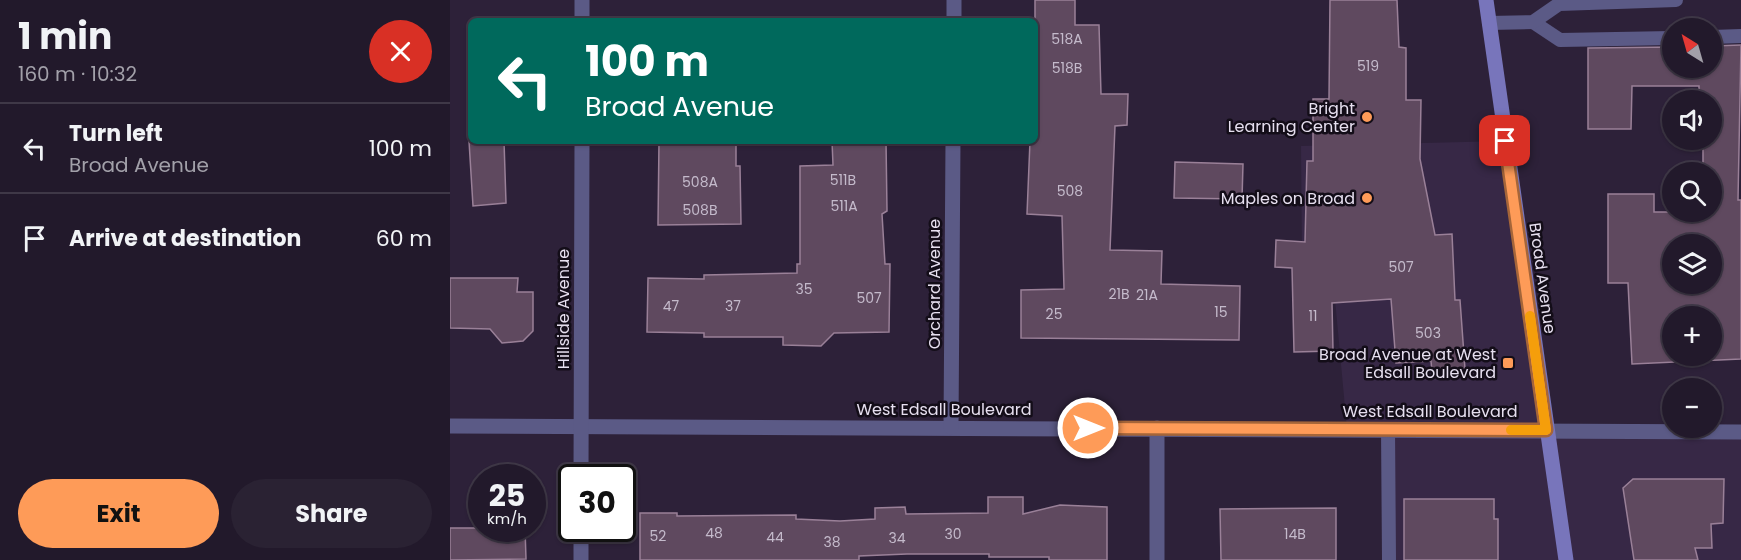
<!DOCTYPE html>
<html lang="en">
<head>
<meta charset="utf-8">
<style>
	body { margin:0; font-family:Poppins,sans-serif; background:#2a2233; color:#f1f3f6; height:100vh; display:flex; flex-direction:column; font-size:22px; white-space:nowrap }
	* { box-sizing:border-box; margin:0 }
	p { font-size:20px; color:#a2a0a9 }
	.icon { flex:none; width:33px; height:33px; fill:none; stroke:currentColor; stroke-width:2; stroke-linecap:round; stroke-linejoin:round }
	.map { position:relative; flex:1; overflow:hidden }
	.drawer { display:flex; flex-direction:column; background:#22192b; width:450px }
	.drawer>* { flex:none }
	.banner { position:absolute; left:18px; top:18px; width:570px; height:126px; border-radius:9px; box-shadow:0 2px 4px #0004,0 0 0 2px #3f3847; background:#00695c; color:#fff; overflow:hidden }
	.needle { width:39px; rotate:323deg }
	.fabs { position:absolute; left:1212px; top:18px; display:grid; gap:12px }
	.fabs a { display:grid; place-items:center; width:60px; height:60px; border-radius:50%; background:#22192b; box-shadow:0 2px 4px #0004,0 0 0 2px #3f3847; font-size:30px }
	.speed { position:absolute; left:18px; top:464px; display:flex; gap:12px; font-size:30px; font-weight:700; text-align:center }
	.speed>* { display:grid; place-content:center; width:78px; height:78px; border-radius:50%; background:#22192b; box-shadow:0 2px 4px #0004,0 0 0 2px #3f3847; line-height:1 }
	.speed small { font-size:15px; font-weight:400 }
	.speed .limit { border:3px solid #111; border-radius:9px; background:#fff; color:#111 }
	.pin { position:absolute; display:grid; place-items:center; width:51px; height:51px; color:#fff; margin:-26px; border-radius:12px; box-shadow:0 3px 9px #0006 }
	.me { position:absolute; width:66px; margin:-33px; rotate:90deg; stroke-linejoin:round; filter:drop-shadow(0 0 4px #0008) }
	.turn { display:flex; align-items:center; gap:21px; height:126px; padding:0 18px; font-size:27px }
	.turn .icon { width:78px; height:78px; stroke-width:2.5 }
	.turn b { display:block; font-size:42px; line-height:51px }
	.round { display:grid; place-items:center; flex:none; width:63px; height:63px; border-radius:32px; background:#2a2233 }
	.head { display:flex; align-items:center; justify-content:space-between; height:102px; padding:0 18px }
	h1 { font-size:36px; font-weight:700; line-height:45px }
	.cta { display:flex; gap:12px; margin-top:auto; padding:12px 18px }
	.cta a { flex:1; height:69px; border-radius:36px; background:#fe9b58; color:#111; font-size:24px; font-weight:700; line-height:69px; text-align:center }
	.cta a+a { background:#2a2233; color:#f1f3f6 }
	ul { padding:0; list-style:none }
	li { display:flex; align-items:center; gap:18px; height:90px; padding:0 18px; border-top:2px solid #3f3847 }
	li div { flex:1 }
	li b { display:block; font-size:22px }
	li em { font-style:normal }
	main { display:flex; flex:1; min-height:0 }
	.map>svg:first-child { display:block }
	.built { fill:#372846 }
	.building { fill:#5f495f; stroke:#9a8098; stroke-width:1.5; fill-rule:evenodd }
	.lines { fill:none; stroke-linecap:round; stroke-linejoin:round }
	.lane { stroke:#5b5a86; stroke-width:14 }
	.street { stroke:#5b5a86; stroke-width:15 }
	.secondary { stroke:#7875bb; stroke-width:15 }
	.route-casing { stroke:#a56539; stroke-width:15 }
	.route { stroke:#fe9b58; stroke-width:10 }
	.slow { stroke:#f59e0b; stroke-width:10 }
	.poi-dot { fill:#fe9b58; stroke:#130d18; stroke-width:2 }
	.labels { text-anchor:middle; stroke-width:5; stroke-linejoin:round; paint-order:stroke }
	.number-label { font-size:14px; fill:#c4bacb }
	.poi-label { font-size:16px; fill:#e6dfef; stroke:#130d18; text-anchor:end }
	.street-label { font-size:16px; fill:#e6dfef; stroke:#130d18 }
</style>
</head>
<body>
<main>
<section class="drawer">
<div class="head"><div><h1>1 min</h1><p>160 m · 10:32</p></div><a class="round" style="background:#d93025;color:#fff"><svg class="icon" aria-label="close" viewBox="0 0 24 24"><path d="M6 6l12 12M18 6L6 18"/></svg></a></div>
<ul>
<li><svg class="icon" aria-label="left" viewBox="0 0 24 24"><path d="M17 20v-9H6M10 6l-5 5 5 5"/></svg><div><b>Turn left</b><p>Broad Avenue</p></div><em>100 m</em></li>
<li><svg class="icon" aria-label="arrive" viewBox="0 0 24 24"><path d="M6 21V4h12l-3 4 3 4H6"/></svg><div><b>Arrive at destination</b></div><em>60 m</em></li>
</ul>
<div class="cta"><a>Exit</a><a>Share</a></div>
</section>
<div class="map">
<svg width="1291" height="560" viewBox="0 0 1291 560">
	<rect width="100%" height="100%" fill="#2d2139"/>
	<path class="built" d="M1055,141l41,289 195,2v128h-352l-1,-131h-41l-16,-173 -29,2 -1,-112z"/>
	<g class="building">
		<path d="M585,0h40v25h24l2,69h27l-1,31 -12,1 -5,124 52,1 -1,33 79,2 -1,54 -218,-2v-48l43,-1 -2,-73 -35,-2 3,-73h5z"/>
		<path d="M880,0h67l2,47 7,1v52h15l-1,59 15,76 17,-1 3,66h5l5,69 -33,3 -1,-11 -35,2 -5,-64 -59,4 1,48 -39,1 -2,-84 -17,-1 1,-27 29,2 2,-81h6v-62h16z"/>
		<path d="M1291,45l-3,155h3v159l-109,5 -4,-81h-20v-89h46v18h58v-40h-9v-32h9v-40h-13v-14h-67l-1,43h-43v-81l84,-1v21h40v-22zM1222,244h40v40h-40zM1222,316h40v40h-40z"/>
		<path d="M19,141h35l2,62 -33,3z"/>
		<path d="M209,141h77v25h4l1,58 -83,1z"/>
		<path d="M382,141h54l1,70 -5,3 3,50h5l-1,68 -55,1 -13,13 -38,-1v-8h-79v-4l-57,-1 1,-54 56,1v-4l93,-2v-9h3v-98l33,-1z"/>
		<path d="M725,162l68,2 -1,35 -68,-1z"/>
		<path d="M0,278h68l-1,14h16v39l-10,10 -21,2 -12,-14 -40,-1z"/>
		<path d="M1183,479h91l-1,44 -12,1 1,24h-17l3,12h-64l-11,-72z"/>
		<path d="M538,497h35v17l37,-9 47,2v53h-58v-3h-60v-3h-82l-48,2v4h-219v-47h37v3l119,-1v4l44,2 35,-2v-11l30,-1 1,7 82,-1z"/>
		<path d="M954,499h90v20h4v41h-94z"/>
		<path d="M886,508v52h-115l-1,-51z"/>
		<path d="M0,528h75l1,31 -76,1z"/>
	</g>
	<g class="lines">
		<g class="lane">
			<path d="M1083,22l27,18 112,-2"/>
			<path d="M1039,23l44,-1 26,-18 117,-4"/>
			<path d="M1262,37l29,-1"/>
			<path d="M938,429l1,131"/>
		</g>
		<g class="street">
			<path d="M132,21v-21"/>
			<path d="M504,21v-21"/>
			<path d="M0,426l1291,6"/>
			<path d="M501,427l2,-286"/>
			<path d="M131,477l1,-336"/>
			<path d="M131,528v32"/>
			<path d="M707,560v-132"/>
		</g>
		<path class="secondary" d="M1036,0l80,560"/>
	</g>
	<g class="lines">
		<g class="route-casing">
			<path id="route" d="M638,428l458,2 -41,-289"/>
		</g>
		<use href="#route" class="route"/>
		<path class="slow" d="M1061,430h35l-16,-114"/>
	</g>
	<g class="poi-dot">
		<circle cx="917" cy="117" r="6"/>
		<circle cx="917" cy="198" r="6"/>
		<rect x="1052" y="357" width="12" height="12" rx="3"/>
	</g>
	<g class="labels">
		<g class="number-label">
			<text x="617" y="44">518A</text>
			<text x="918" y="71">519</text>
			<text x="617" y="73">518B</text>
			<text x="393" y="185">511B</text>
			<text x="250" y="187">508A</text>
			<text x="620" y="196">508</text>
			<text x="394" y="211">511A</text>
			<text x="250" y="215">508B</text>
			<text x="951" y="272">507</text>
			<text x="354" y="294">35</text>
			<text x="669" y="299">21B</text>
			<text x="697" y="300">21A</text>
			<text x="419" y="303">507</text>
			<text x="221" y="311">47</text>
			<text x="283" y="311">37</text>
			<text x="771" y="317">15</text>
			<text x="604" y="319">25</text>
			<text x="863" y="321">11</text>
			<text x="978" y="338">503</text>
			<text x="264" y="538">48</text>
			<text x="503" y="539">30</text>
			<text x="845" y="539">14B</text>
			<text x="208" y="541">52</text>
			<text x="325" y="542">44</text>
			<text x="447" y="543">34</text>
			<text x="382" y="547">38</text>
		</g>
		<g class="poi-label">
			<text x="905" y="114">Bright<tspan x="905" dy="18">Learning Center</tspan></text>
			<text x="905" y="204">Maples on Broad</text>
			<text x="1046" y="360">Broad Avenue at West<tspan x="1046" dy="18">Edsall Boulevard</tspan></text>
		</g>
		<g class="street-label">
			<text transform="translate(1093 278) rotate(82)" y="6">Broad Avenue</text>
			<text transform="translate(484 284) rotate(-90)" y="6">Orchard Avenue</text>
			<text transform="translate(113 309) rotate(-90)" y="6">Hillside Avenue</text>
			<text x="494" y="415">West Edsall Boulevard</text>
			<text x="980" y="417">West Edsall Boulevard</text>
		</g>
	</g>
</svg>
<div class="fabs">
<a><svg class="needle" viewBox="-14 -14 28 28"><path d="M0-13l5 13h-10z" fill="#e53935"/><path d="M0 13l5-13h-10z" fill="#a2a0a9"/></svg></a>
<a><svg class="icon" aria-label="sound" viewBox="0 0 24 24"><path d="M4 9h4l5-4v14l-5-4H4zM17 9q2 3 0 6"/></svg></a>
<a><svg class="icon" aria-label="search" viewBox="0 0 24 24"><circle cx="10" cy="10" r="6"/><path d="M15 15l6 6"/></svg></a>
<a><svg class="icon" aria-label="layers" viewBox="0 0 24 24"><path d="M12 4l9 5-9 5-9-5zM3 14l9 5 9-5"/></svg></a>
<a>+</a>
<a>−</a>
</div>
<div class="speed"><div>25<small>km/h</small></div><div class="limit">30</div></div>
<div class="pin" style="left:1055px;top:141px;background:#d93025"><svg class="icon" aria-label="arrive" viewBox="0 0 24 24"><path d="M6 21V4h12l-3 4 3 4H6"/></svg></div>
<svg class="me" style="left:638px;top:428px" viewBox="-20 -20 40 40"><circle r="17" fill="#fe9b58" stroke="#fff" stroke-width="3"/><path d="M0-11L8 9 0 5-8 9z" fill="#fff"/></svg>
<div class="banner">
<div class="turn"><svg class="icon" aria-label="left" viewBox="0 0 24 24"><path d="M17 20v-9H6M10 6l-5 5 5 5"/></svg><div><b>100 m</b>Broad Avenue</div></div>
</div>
</div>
</main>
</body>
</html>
